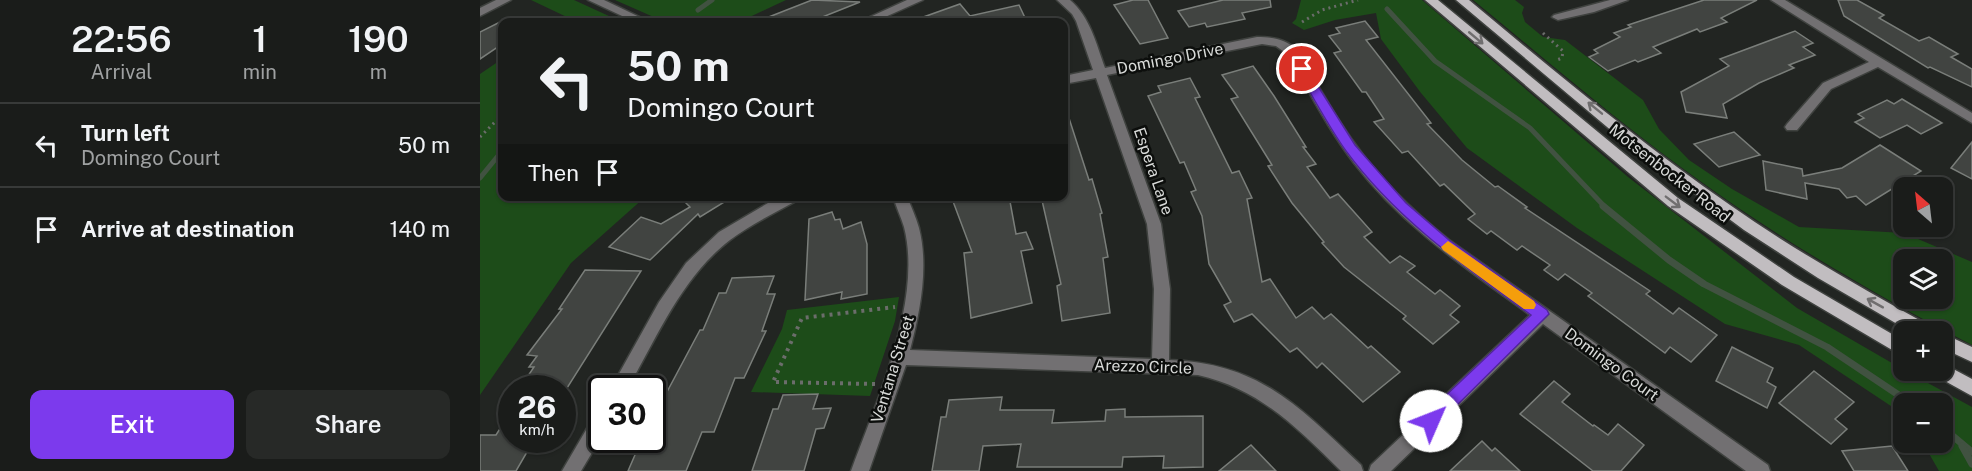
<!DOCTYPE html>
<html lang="en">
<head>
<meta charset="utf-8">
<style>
	body { margin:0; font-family:"Public Sans",sans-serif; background:#272927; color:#f1f3f6; height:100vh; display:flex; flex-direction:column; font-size:22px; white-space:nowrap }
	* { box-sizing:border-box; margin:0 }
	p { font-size:20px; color:#9fa1a2 }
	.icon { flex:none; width:33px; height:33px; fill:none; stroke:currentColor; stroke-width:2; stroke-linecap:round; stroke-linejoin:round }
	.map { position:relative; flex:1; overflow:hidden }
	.details { display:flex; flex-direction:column; background:#1a1c1a; width:480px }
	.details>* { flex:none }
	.banner { position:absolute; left:18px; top:18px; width:570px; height:183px; border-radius:12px; box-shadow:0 2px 4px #0004,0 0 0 2px #383a39; background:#1a1c1a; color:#f1f3f6; overflow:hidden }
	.needle { width:39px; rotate:332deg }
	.fabs { position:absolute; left:1413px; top:177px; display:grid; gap:12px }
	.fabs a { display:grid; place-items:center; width:60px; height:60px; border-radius:12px; background:#1a1c1a; box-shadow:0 2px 4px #0004,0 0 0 2px #383a39; font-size:30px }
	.speed { position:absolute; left:18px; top:375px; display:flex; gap:12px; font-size:30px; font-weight:700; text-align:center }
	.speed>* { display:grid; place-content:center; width:78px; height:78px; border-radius:50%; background:#1a1c1a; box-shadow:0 2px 4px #0004,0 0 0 2px #383a39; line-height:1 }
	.speed small { font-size:15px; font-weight:400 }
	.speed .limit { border:3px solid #111; border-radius:9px; background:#fff; color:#111 }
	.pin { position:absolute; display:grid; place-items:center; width:51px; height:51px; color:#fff; margin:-26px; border:3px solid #fff; border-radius:50%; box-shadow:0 2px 6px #0007 }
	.me { position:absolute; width:66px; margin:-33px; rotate:46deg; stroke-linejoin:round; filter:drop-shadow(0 0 4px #0008) }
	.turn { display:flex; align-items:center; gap:21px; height:126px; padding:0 30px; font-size:27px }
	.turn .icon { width:78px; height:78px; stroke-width:2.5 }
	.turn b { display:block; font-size:42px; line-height:51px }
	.then { display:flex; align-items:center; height:57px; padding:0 30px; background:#0003; gap:12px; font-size:22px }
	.eta { display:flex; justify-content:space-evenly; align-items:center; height:102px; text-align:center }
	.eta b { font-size:36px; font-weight:600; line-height:42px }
	.cta { display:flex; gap:12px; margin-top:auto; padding:12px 30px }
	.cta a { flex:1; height:69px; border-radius:12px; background:#7c3aed; color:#fff; font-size:24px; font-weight:600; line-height:69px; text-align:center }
	.cta a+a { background:#272927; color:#f1f3f6 }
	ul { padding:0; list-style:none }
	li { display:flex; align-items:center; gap:18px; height:84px; padding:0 30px; border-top:2px solid #383a39 }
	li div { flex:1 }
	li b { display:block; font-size:22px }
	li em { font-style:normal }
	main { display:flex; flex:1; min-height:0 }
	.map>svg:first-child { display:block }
	.green { fill:#1d4c19; fill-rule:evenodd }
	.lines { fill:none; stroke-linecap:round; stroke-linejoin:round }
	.stream-far1 { stroke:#415241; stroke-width:5 }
	.stream { stroke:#415241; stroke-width:7 }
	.building { fill:#414441; stroke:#7a7e7a; stroke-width:1.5 }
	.minor-casing { stroke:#3f423f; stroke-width:3 }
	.major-casing { stroke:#3f423f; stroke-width:3 }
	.path-far1 { stroke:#6b6d6b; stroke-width:3; stroke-dasharray:2 4; stroke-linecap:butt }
	.path { stroke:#6b6d6b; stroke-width:4; stroke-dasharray:3 5; stroke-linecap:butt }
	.minor { fill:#727072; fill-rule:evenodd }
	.major { fill:#c1bdc0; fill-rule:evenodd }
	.oneway { stroke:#706e6f }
	.route { fill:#7c3aed; stroke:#51269a; stroke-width:1.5 }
	.slow { fill:#f59e0b }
	.labels { text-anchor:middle; stroke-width:5; stroke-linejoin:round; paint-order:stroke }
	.street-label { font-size:16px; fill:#d8dad8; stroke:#0c0e0c }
</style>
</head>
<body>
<main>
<section class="details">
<div class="eta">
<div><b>22:56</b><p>Arrival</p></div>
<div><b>1</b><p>min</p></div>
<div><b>190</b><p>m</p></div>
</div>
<ul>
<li><svg class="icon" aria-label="left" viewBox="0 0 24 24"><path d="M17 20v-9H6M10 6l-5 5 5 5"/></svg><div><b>Turn left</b><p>Domingo Court</p></div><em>50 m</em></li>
<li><svg class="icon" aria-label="arrive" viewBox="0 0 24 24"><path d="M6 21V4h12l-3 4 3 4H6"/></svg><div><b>Arrive at destination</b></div><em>140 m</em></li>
</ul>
<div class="cta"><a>Exit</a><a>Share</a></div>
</section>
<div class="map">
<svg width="1492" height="471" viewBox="0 0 1492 471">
	<rect width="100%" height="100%" fill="#222522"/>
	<g class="green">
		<path d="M51,0h43l48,22h-57l6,-3z"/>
		<path d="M135,0h171l-47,22h-74z"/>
		<path d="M821,0h121l206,177 169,131 107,62 68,37v64h-33l-16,-28 19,-1v-38h-38l-1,10 -104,-69 -74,-21 -148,-96 -110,-80 -46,-55 -40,-54 -5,-26 -41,7 -31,10 -12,-7 4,-4z"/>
		<path d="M993,0h42l9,7 -2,6 3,9 18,15 22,3 78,60 16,29 30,31 43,29 67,38 105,6 68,29v83c-94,-49 -186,-102 -272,-164 -79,-56 -152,-120 -227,-181zM1424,260h38v38h-38z"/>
		<path d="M22,59v137l143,1 -74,66 -91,132v-321z"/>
		<path d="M419,297l-4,24 -25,75 -119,-4 31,-63 5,-19z"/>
	</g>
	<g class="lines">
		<g class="stream-far1">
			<path d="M907,9l48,52 95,67 75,79"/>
			<path d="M218,10l14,-10"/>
			<path d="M0,178l22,-27"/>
		</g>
		<g class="stream">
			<path d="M1123,206l66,54 35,24 123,63 85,57"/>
			<path d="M1462,427l30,25"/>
			<path d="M1482,446l10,18"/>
		</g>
	</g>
	<g class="building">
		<path d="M332,0l48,2 -50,20h-54z"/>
		<path d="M653,0h15l20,38 -28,6 -26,-39z"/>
		<path d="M743,0h47l1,7 -29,6 3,6 -38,8 -2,-4 -16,4 -11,-16z"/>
		<path d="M1224,0h53l-36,18 6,4 -27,10 -3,-3 -44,18 8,6 -23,9 -3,-2 -27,11 -19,-14 9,-4 -4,-3 26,-13 -6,-4 17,-6 -3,-2z"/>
		<path d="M1358,0h19l27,15 -5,3 40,23 10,-4 29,17 -7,3 21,12v18l-42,-20 -2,1 -84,-52z"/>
		<path d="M480,4l10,12 49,-11 8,17h-111l-1,-2z"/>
		<path d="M22,21v23l-22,15v-27z"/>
		<path d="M885,21l13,16 -12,3 65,83 -4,1 35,36 33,27 3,-1 29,21 -2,1 125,83 -4,3 27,20 6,-6 38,27 -26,27 -21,-15 -5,6 -77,-57 4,-3 -27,-19 -7,6 -14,-10 6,-5 -28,-19 -5,4 -26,-19 -4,3 -19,-15 7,-5 -31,-30 -4,2 -32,-35 -6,2 -28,-31 10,-3 -18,-27h-4l-28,-39 7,-2 -12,-15 11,-3 -4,-5z"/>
		<path d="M1315,31l18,12 -10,4 12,8 -26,10 5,3 -35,15 -36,21 4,14 -41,-6 -5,-20 48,-26 -9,-7z"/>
		<path d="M773,66l21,30 32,51h-3l13,17 -9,3 23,31 8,-4 34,38 -8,5 26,26 10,-7 15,10 -8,6 28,22 5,-4 20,16 -10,9 9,7 -26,22 -30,-25 3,-3 -62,-49 -22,-24 2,-1 -32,-39 -24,-37 4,-1 -41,-66 7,-2 -16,-22z"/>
		<path d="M710,78l10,19 -5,1 37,75 7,-2 13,27 -5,1 15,83 8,-3 26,39 16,-11 12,12 7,-5 37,34 3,-2 29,26 -37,30 -41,-39 -5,5 -20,-20 -7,4 -38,-38 -18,8 -10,-17 7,-3 -22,-38 -7,-48 -11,-24 5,-2 -12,-28 -4,1 -32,-67 13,-4 -3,-6z"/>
		<path d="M1422,99l40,24 -21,11 -14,-9 -27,13 -25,-16 9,-4 -6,-4 29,-14 7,4z"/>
		<path d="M584,112h3l22,68 3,-1 10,34 -2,1 8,43 -5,1 7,55 -48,8 -5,-35 4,-2 -20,-88h23v-11l3,-1 -3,-13z"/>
		<path d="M1254,132l26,23 -41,12 -25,-23z"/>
		<path d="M1492,142v37l-21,-11z"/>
		<path d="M1400,145l41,26 -55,34 -10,-9 -9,2 -8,-9 -34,-6 2,16 -41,-9 -3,-29 39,8 1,7 39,-8z"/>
		<path d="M199,196h55l-34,21 -2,-3 -48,46 -41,-13 32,-30 20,7 29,-17z"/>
		<path d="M471,196h58l7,38 10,-2 7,17 -12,2 11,52 -61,15 -7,-65 8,-1z"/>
		<path d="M352,212l3,8 5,-1 3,10 18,-7 6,22v50l-26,5 1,-7 -37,8 4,-81z"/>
		<path d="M105,270l56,1 -79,125v-8h-42l14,-21h-5l8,-11 -10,-1 35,-46h-3z"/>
		<path d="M294,276l-7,18h8l-13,37h4l-22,47h-9l-21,54h-12l-16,39h-58l10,-23h14v-28l48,-90h3l16,-37h7l6,-15z"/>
		<path d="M1252,347l41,21 -6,14 9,5 -9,21 -51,-27z"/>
		<path d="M1334,371l40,31 -19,17 12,10 -16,15 -52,-41z"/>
		<path d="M1074,381l16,13 -8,8 31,24 1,-1 14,10 10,-11 26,21 -23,26h-28l-73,-57z"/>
		<path d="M338,394l-5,15 18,-1 -7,20 -8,1 -12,42h-52l21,-62h5l5,-14z"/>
		<path d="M522,397l-2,13h54l-2,13 53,-2 1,-11 19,-1v8l78,-1v51l-40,1 1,-12 -41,1 -1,10h-105l4,-23 -38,2 -4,25h-47l9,-54h5l3,-17z"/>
		<path d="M32,410v30h22l-18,31h-36v-36h16z"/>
		<path d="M1002,441l10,10 3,-3 25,23h-70z"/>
		<path d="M771,445l25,26h-57l23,-19z"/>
		<path d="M1412,446l16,25h-54l-12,-20z"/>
	</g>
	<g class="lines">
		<g class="minor-casing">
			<g id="minor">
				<path d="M16,0h15l-31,16v-8z"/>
				<path d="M108,0h16l46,22h-15z"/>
				<path d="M427,0h16l-49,22h-15z"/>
				<path d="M577,0h13c20,17 26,43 35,68l152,-31c15,0 28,2 39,12 20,32 37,65 59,95 26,37 59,68 94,96l319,225 2,6h-24l-203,-147 -152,147h-22l2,-6 159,-150c-63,-46 -128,-89 -176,-152 -26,-34 -45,-72 -67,-109l-11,-8 -14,-2 -155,31 54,149 9,65 -1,71c91,3 129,46 192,105l2,6h-22c-44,-43 -81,-82 -143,-96l-292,-10 -37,106h-18c25,-69 72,-170 53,-244 -3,-10 -8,-20 -11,-31h14c4,11 9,21 12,32 10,39 1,84 -9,122l242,9 2,-70 -7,-65 -51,-146 -32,6v-8l29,-6 -17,-49 -4,-7z"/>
				<path d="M1130,0h18l-34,12 -36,8 -6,-3 2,-2z"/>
				<path d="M1291,0h14l187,113v10l-94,-56 -47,22 -34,41h-10l-2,-3 2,-3 36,-41 46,-21z"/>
				<path d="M300,196h20l-2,4c-23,13 -47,24 -68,40 -48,37 -73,97 -102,148h-17l48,-86 27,-39 33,-31z"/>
				<path d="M122,411v25l-21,35h-19l34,-58z"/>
			</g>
		</g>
		<g class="major-casing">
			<g id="major">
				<path d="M945,0h13l240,198 116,79 110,64v16l-122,-72 -114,-79z"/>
				<path d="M976,0h13c85,71 170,142 261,205 64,45 133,84 202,122l2,5h-23l-93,-54 -74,-48 -125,-93z"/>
				<path d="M1462,333l30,14v15l-30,-14z"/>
				<path d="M1462,363l30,16v17l-38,-21 -2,-5h10z"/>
			</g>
		</g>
		<g class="path-far1">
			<path d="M822,22l20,-12 36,-10"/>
			<path d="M1063,33l20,18 -1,7 -5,2"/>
			<path d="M0,137l22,-22"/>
		</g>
		<path class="path" d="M395,384l-102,-2 29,-64 93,-11"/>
		<use href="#minor" class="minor"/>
		<use href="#major" class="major"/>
	</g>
	<defs><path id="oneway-shaft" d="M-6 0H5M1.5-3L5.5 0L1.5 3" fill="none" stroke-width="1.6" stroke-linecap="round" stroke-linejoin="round" transform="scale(1.5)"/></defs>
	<g class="oneway">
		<use href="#oneway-shaft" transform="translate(996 38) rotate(40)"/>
		<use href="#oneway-shaft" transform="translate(1115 108) rotate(-141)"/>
		<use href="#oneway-shaft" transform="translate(1193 202) rotate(37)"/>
		<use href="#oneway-shaft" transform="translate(1395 303) rotate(-151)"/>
	</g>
	<path class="route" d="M822,66l4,1 49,78 51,58 43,37 98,70 2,4 -113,112 -5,2 -6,-2 -2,-5 2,-6 106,-100c-67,-49 -135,-96 -185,-164 -18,-25 -33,-55 -50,-82z"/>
	<path class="slow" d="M968,241l86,60 2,4 -2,4h-10l-81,-59 -2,-3z"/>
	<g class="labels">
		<g class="street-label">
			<text transform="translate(690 58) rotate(-11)" y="6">Domingo Drive</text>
			<text transform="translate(674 171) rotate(71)" y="6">Espera Lane</text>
			<text transform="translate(1190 173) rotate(38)" y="6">Motsenbocker Road</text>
			<text transform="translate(1132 364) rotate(36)" y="6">Domingo Court</text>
			<text transform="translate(663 366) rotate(2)" y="6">Arezzo Circle</text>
			<text transform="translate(412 369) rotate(-73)" y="6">Ventana Street</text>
		</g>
	</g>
</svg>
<div class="fabs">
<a><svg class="needle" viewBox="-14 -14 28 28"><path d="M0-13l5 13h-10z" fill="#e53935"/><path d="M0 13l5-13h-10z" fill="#9fa1a2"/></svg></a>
<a><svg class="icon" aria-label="layers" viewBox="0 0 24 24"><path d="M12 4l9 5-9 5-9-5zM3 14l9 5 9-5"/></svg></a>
<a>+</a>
<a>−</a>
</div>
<div class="speed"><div>26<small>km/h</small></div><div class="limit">30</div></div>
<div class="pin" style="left:822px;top:69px;background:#d93025"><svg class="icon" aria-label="arrive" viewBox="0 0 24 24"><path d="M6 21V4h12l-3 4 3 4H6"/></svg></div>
<svg class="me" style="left:951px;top:421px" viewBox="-20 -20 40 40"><circle r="19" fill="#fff"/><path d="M0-13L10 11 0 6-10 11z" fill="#7c3aed"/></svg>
<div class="banner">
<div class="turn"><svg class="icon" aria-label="left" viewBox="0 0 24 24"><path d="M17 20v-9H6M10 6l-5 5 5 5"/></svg><div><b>50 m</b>Domingo Court</div></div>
<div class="then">Then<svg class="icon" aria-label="arrive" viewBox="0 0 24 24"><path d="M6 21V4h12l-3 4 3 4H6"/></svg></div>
</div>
</div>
</main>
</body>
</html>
